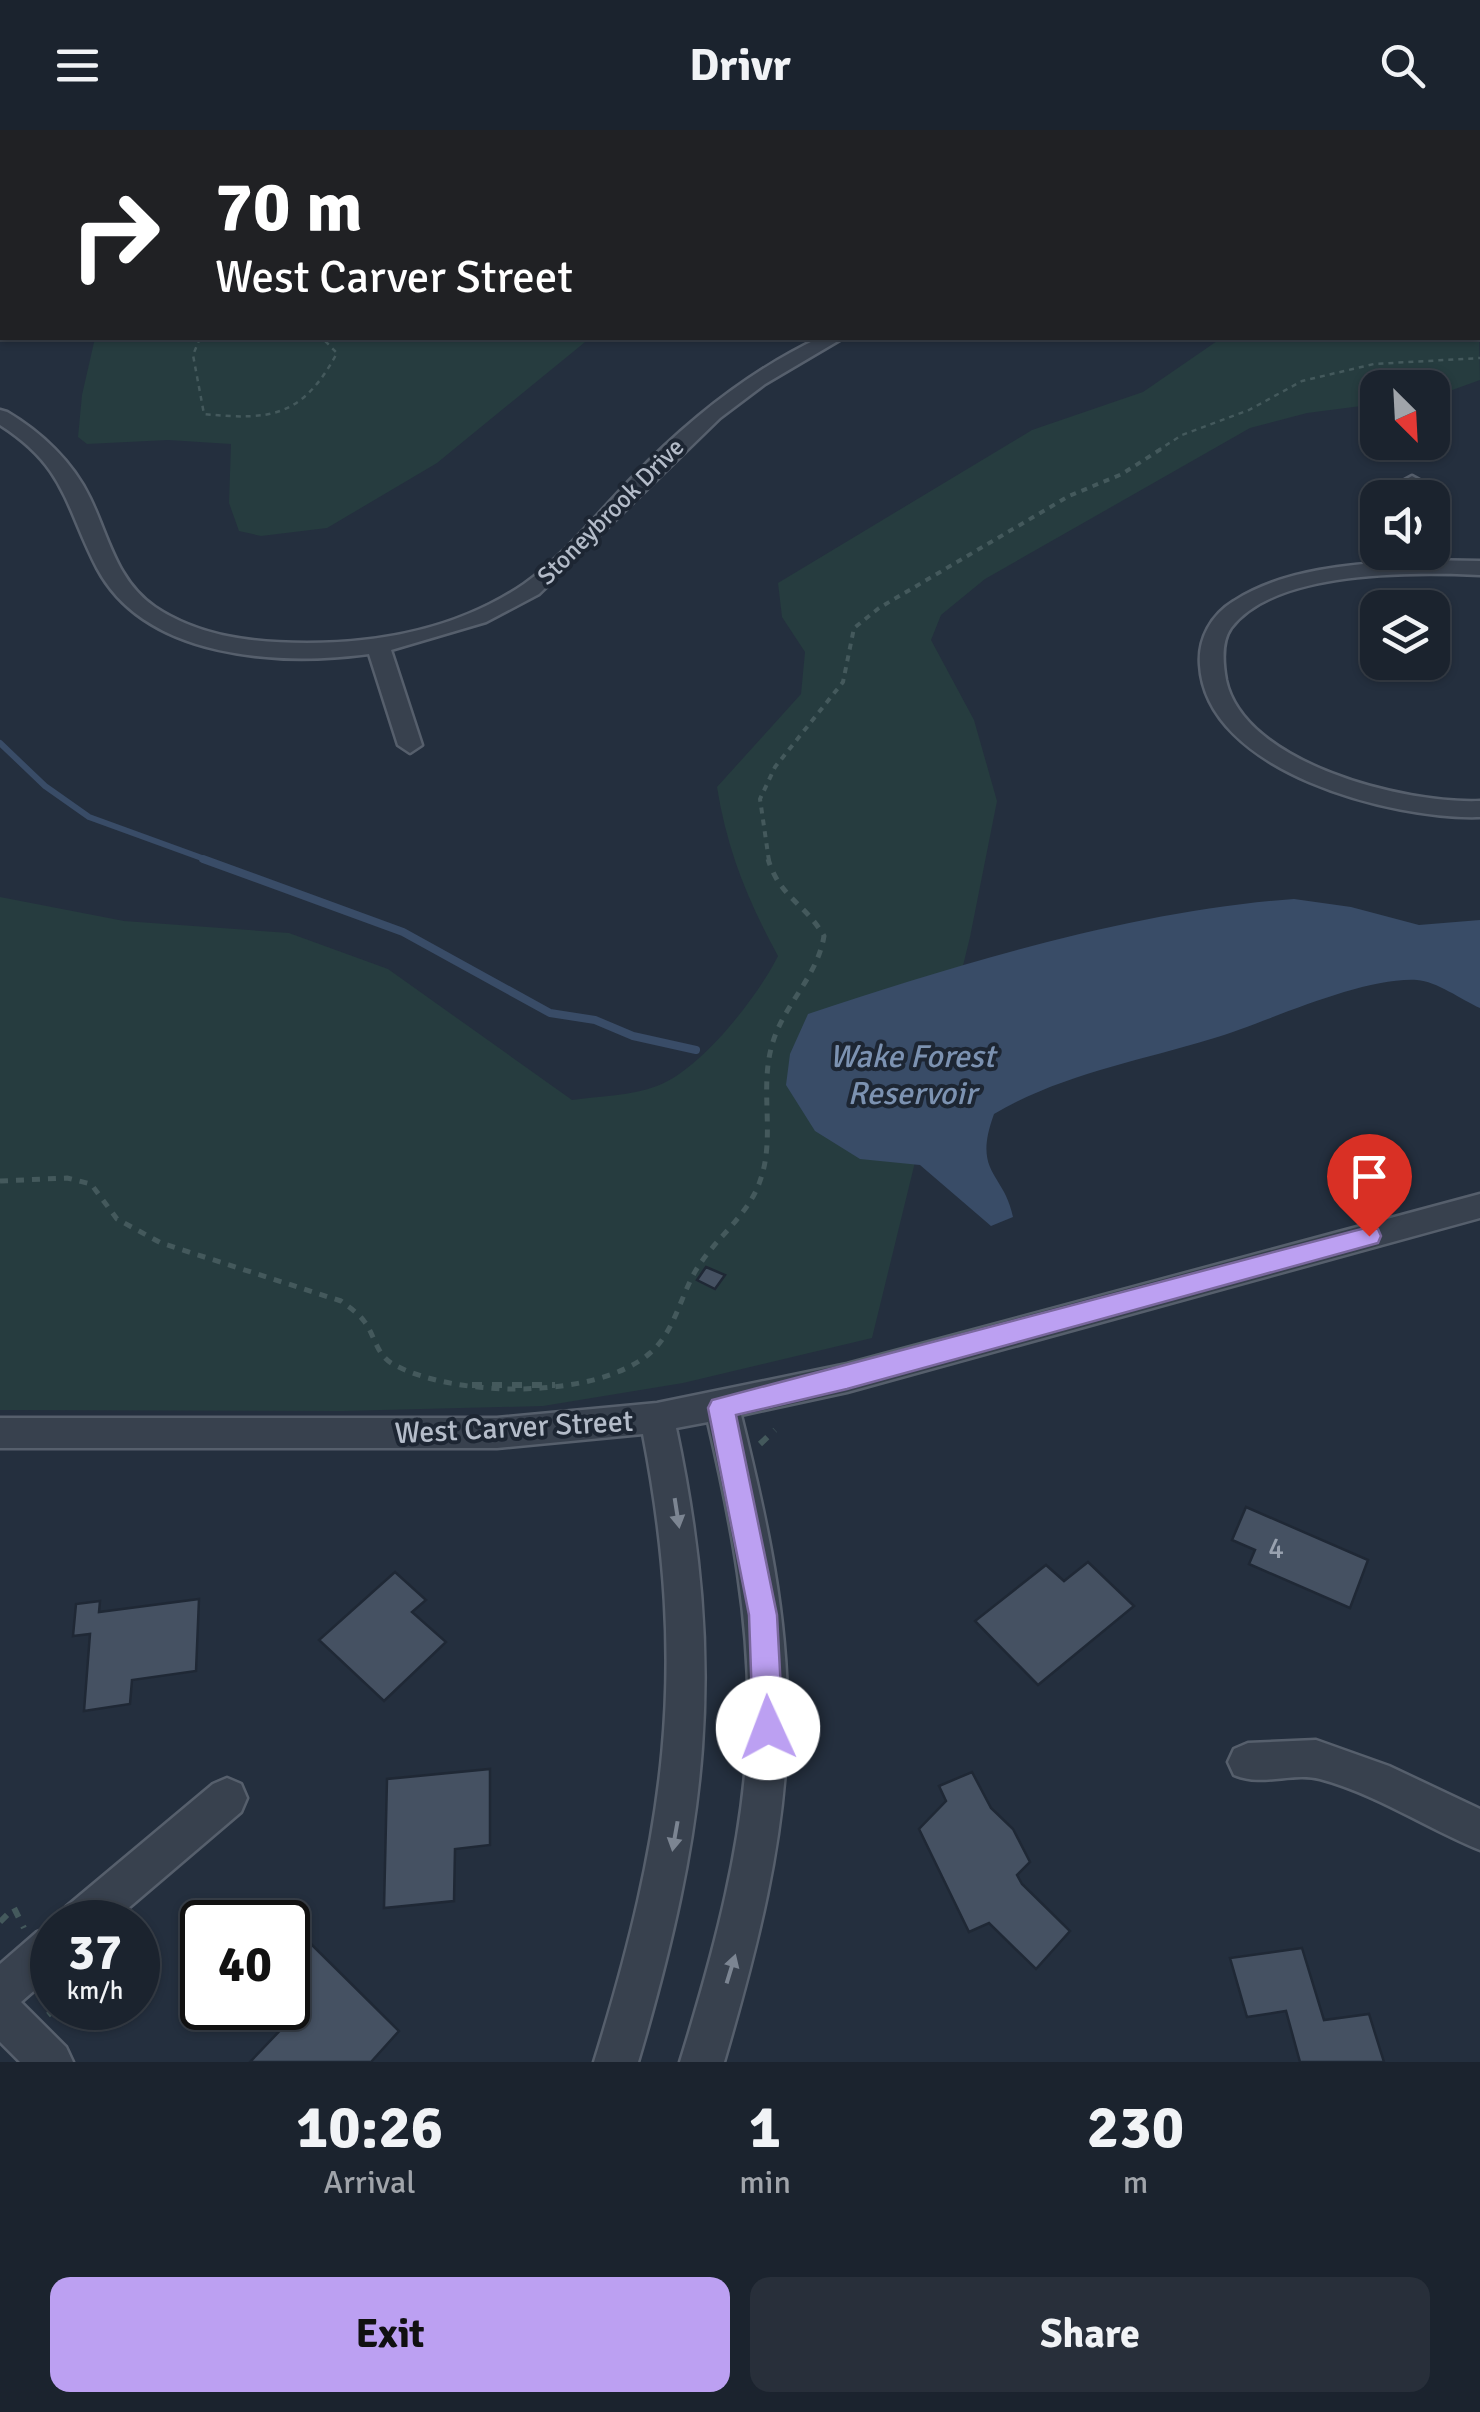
<!DOCTYPE html>
<html lang="en">
<head>
<meta charset="utf-8">
<style>
	body { margin:0; font-family:Signika,sans-serif; background:#282f3a; color:#f1f3f6; height:100vh; display:flex; flex-direction:column; font-size:38px; white-space:nowrap }
	* { box-sizing:border-box; margin:0 }
	p { font-size:32px; color:#a0a4aa }
	.icon { flex:none; width:55px; height:55px; fill:none; stroke:currentColor; stroke-width:2; stroke-linecap:round; stroke-linejoin:round }
	.map { position:relative; height:1932px; overflow:hidden }
	.details { display:flex; flex-direction:column; background:#1b232e; flex:1 }
	.details>* { flex:none }
	.hud { position:absolute; left:0px; top:0px; width:1480px; height:210px; box-shadow:0 2px 8px #0004,0 0 0 2px #39404a; background:#202124; color:#fff; overflow:hidden }
	.needle { width:65px; rotate:156deg }
	.fabs { position:absolute; left:1360px; top:240px; display:grid; gap:20px }
	.fabs a { display:grid; place-items:center; width:90px; height:90px; border-radius:20px; background:#1b232e; box-shadow:0 2px 8px #0004,0 0 0 2px #39404a; font-size:50px }
	.speed { position:absolute; left:30px; top:1770px; display:flex; gap:20px; font-size:50px; font-weight:700; text-align:center }
	.speed>* { display:grid; place-content:center; width:130px; height:130px; border-radius:50%; background:#1b232e; box-shadow:0 2px 8px #0004,0 0 0 2px #39404a; line-height:1 }
	.speed small { font-size:25px; font-weight:400 }
	.speed .limit { border:5px solid #111; border-radius:15px; background:#fff; color:#111 }
	.pin { position:absolute; display:grid; place-items:center; width:85px; height:85px; color:#fff; margin:-102px -42px; border-radius:50% 50% 50% 0; rotate:-45deg; box-shadow:0 0 10px #0007 }
	.pin .icon { rotate:45deg }
	.me { position:absolute; width:110px; margin:-55px; rotate:358deg; stroke-linejoin:round; filter:drop-shadow(0 0 8px #0008) }
	.turn { display:flex; align-items:center; gap:35px; height:210px; padding:0 50px; font-size:45px }
	.turn .icon { width:130px; height:130px; stroke-width:2.5 }
	.turn b { display:block; font-size:70px; line-height:85px }
	.eta { display:flex; justify-content:space-evenly; align-items:center; height:170px; text-align:center }
	.eta b { font-size:60px; font-weight:800; line-height:70px }
	.cta { display:flex; gap:20px; margin-top:auto; padding:20px 50px }
	.cta a { flex:1; height:115px; border-radius:20px; background:#bca0f2; color:#111; font-size:40px; font-weight:800; line-height:115px; text-align:center }
	.cta a+a { background:#282f3a; color:#f1f3f6 }
	header { display:flex; justify-content:space-between; align-items:center; height:130px; padding:0 50px; background:#1b232e; font-size:45px; font-weight:800 }
	.map>svg:first-child { display:block }
	.green { fill:#263c3f }
	.water { fill:#394c67 }
	.lines { fill:none; stroke-linecap:round; stroke-linejoin:round }
	.stream-far2 { stroke:#394c67; stroke-width:5 }
	.stream-far1 { stroke:#394c67; stroke-width:6 }
	.stream { stroke:#394c67; stroke-width:8 }
	.building { fill:#455162; stroke:#1f2835; stroke-width:2.5 }
	.minor-casing { stroke:#565f6c; stroke-width:5 }
	.path-far3 { stroke:#44595c; stroke-width:2.5; stroke-dasharray:5 5; stroke-linecap:butt }
	.path-far2 { stroke:#44595c; stroke-width:4; stroke-dasharray:6 6; stroke-linecap:butt }
	.path-far1 { stroke:#44595c; stroke-width:5; stroke-dasharray:8 8; stroke-linecap:butt }
	.path { stroke:#44595c; stroke-width:6; stroke-dasharray:10 10; stroke-linecap:butt }
	.minor { fill:#38414e; fill-rule:evenodd }
	.oneway { fill:#7c8592 }
	.route { fill:#bca0f2; stroke:#7a689d; stroke-width:2.5 }
	.labels { text-anchor:middle; stroke-width:8; stroke-linejoin:round; paint-order:stroke }
	.far-street-label { font-size:25px; fill:#b4bcc9; stroke:#1d2633 }
	.street-label { font-size:30px; fill:#b4bcc9; stroke:#1d2633 }
	.near-number-label { font-size:30px; fill:#98a1af }
	.water-label { font-size:32px; font-style:italic; fill:#7c92b1; stroke:#1d2633 }
</style>
</head>
<body>
<header><svg class="icon" aria-label="menu" viewBox="0 0 24 24"><path d="M4 6h16M4 12h16M4 18h16"/></svg>Drivr<svg class="icon" aria-label="search" viewBox="0 0 24 24"><circle cx="10" cy="10" r="6"/><path d="M15 15l6 6"/></svg></header>
<div class="map">
<svg width="1480" height="1932" viewBox="0 0 1480 1932">
	<rect width="100%" height="100%" fill="#242f3e"/>
	<g class="green">
		<path d="M0,0h950l14,2h-962l-2,45z"/>
		<path d="M1478,157l2,93 -47,17 -1,-9h-54l-1,16 -70,9 -57,15 -265,151 -44,36 -10,25 43,80 23,81 -27,136 -98,401 -189,45 -140,23 -200,5 -343,-1v-513l124,24 165,12 99,36 184,131c27,-4 60,-4 85,-14 44,-16 101,-90 121,-130 -30,-55 -51,-106 -61,-169l84,-93 4,-42 -23,-35 -4,-34 254,-153 111,-38 77,-53 258,-1z"/>
		<path d="M95,208h495l-153,125 -110,65 -66,8 -22,-5 -10,-28 2,-59 -63,-4 -81,4 -9,-7 4,-42z"/>
	</g>
	<path class="water" d="M1294,769l57,8 68,18 61,-5v88c-18,-8 -44,-27 -63,-28 -57,-3 -149,42 -206,59 -75,23 -149,35 -217,75 -22,60 10,58 19,103l-22,9 -71,-61 -60,-6 -45,-28 -29,-46 4,-31 18,-40c149,-50 329,-104 486,-115z"/>
	<g class="lines">
		<path class="stream-far2" d="M864,0l4,2"/>
		<path class="stream-far1" d="M0,613l45,43 44,31 121,44"/>
		<path class="stream" d="M203,729l200,73 147,81 45,7 38,16 63,14"/>
	</g>
	<g class="building">
		<path d="M706,1137l19,8 -10,14 -18,-9z"/>
		<path d="M1246,1377l122,53 -18,48 -101,-44 6,-14 -23,-10z"/>
		<path d="M1088,1432l46,44 -96,79 -63,-64 71,-56 18,16z"/>
		<path d="M395,1442l31,28 -14,12 34,30 -62,59 -65,-61z"/>
		<path d="M199,1469l-3,72 -64,9 -2,24 -46,7 6,-77 -17,2 3,-32 24,-3 -1,11z"/>
		<path d="M490,1639v76l-35,4 -1,52 -70,7 3,-129z"/>
		<path d="M972,1642l19,36 22,21 17,33 -13,13 5,9 48,47 -34,38 -47,-46 -20,9 -50,-103 27,-28 -7,-15z"/>
		<path d="M306,1809l93,92 -28,31h-121l40,-42 -12,-12h10v-49z"/>
		<path d="M1302,1818l22,72 45,-6 15,48h-84l-14,-51 -39,6 -17,-59z"/>
	</g>
	<g class="lines">
		<g class="minor-casing">
			<g id="minor">
				<path d="M1181,0h23l1,2h-22z"/>
				<path d="M819,208h24l-78,46 -45,34 -181,176 -53,28 -95,28 31,95 -12,8 -12,-8 -29,-91c-90,12 -224,5 -272,-86 -32,-62 -31,-101 -97,-143v-15l7,2c34,20 66,50 83,86 19,39 26,82 65,109 45,30 99,36 152,36 76,0 154,-16 217,-59 41,-29 73,-70 108,-106 55,-57 115,-106 187,-140z"/>
				<path d="M1412,346l11,6 4,16h-22l-4,-16z"/>
				<path d="M1420,430l60,1v14c-66,-3 -205,-5 -249,53 -10,14 -8,35 -5,52 18,84 179,124 254,121v16c-87,3 -274,-45 -280,-152 -2,-26 11,-50 34,-64 53,-34 124,-37 186,-41z"/>
				<path d="M1480,1064v24l-633,174 -106,23c25,101 48,204 46,309 -1,116 -31,228 -63,338h-44c34,-110 65,-222 68,-337 3,-102 -17,-204 -40,-303l-32,6c51,241 31,401 -38,634h-44c71,-229 95,-390 49,-628l-146,14h-497v-30h497l160,-15 190,-39z"/>
				<path d="M1316,1610l73,26 91,43v41c-54,-22 -104,-56 -160,-71 -28,-7 -58,8 -86,-4l-6,-13 6,-13 14,-6z"/>
				<path d="M227,1648l14,6 6,14 -6,14 -129,110h-52l6,-15 147,-123z"/>
				<path d="M52,1796v49l-31,27 45,45 7,15h-53l-20,-20v-78l37,-32z"/>
			</g>
		</g>
		<g class="path-far3">
			<path d="M903,0l6,2"/>
			<path d="M200,208l-7,17 11,59c68,7 99,2 133,-61l-15,-15"/>
			<path d="M1157,321l25,-16 67,-25 53,-29 72,-17 106,-6"/>
		</g>
		<path class="path-far2" d="M769,731l-9,-62 15,-32 68,-85 11,-54 25,-20 190,-112 53,-22 39,-25"/>
		<path class="path-far1" d="M0,1051l67,-3 24,6 26,35 44,24 180,58c8,6 17,12 23,20 11,14 12,34 29,43 60,34 203,36 257,-11 27,-23 31,-64 52,-92 19,-27 47,-48 58,-80 16,-44 -1,-91 12,-136 11,-40 45,-67 52,-109 -20,-34 -44,-38 -56,-77"/>
		<g class="path">
			<path d="M472,1255h83"/>
			<path d="M760,1314l15,-14"/>
			<path d="M0,1792l14,-14 10,20"/>
			<path d="M48,1885l9,-7"/>
		</g>
		<use href="#minor" class="minor"/>
	</g>
	<defs><path id="oneway-solid" d="M-6-.8H1V-3.2L6.5 0L1 3.2V.8H-6Z" transform="scale(2.5)"/></defs>
	<g class="oneway">
		<use href="#oneway-solid" transform="translate(677 1383) rotate(81)"/>
		<use href="#oneway-solid" transform="translate(675 1706) rotate(100)"/>
		<use href="#oneway-solid" transform="translate(731 1839) rotate(-73)"/>
	</g>
	<path class="route" d="M1369,1097l9,2 3,7 -3,7 -531,146 -111,26 41,200 6,113 -5,10 -10,4 -10,-4 -5,-10 -4,-113 -41,-207 4,-8z"/>
	<g class="labels">
		<g class="far-street-label">
			<text transform="translate(610 381) rotate(-45)" y="9">Stoneybrook Drive</text>
		</g>
		<g class="street-label">
			<text transform="translate(514 1297) rotate(-3)" y="10">West Carver Street</text>
		</g>
		<g class="near-number-label">
			<text x="1276" y="1428">4</text>
		</g>
		<g class="water-label">
			<text x="912" y="937">Wake Forest<tspan x="912" dy="37">Reservoir</tspan></text>
		</g>
	</g>
</svg>
<div class="fabs">
<a><svg class="needle" viewBox="-14 -14 28 28"><path d="M0-13l5 13h-10z" fill="#e53935"/><path d="M0 13l5-13h-10z" fill="#a0a4aa"/></svg></a>
<a><svg class="icon" aria-label="sound" viewBox="0 0 24 24"><path d="M4 9h4l5-4v14l-5-4H4zM17 9q2 3 0 6"/></svg></a>
<a><svg class="icon" aria-label="layers" viewBox="0 0 24 24"><path d="M12 4l9 5-9 5-9-5zM3 14l9 5 9-5"/></svg></a>
</div>
<div class="speed"><div>37<small>km/h</small></div><div class="limit">40</div></div>
<div class="pin" style="left:1369px;top:1106px;background:#d93025"><svg class="icon" aria-label="arrive" viewBox="0 0 24 24"><path d="M6 21V4h12l-3 4 3 4H6"/></svg></div>
<svg class="me" style="left:768px;top:1598px" viewBox="-20 -20 40 40"><circle r="19" fill="#fff"/><path d="M0-13L10 11 0 6-10 11z" fill="#bca0f2"/></svg>
<div class="hud">
<div class="turn"><svg class="icon" aria-label="right" viewBox="0 0 24 24"><path d="M7 20v-9h11M14 6l5 5-5 5"/></svg><div><b>70 m</b>West Carver Street</div></div>
</div>
</div>
<section class="details">
<div class="eta">
<div><b>10:26</b><p>Arrival</p></div>
<div><b>1</b><p>min</p></div>
<div><b>230</b><p>m</p></div>
</div>
<div class="cta"><a>Exit</a><a>Share</a></div>
</section>
</body>
</html>
